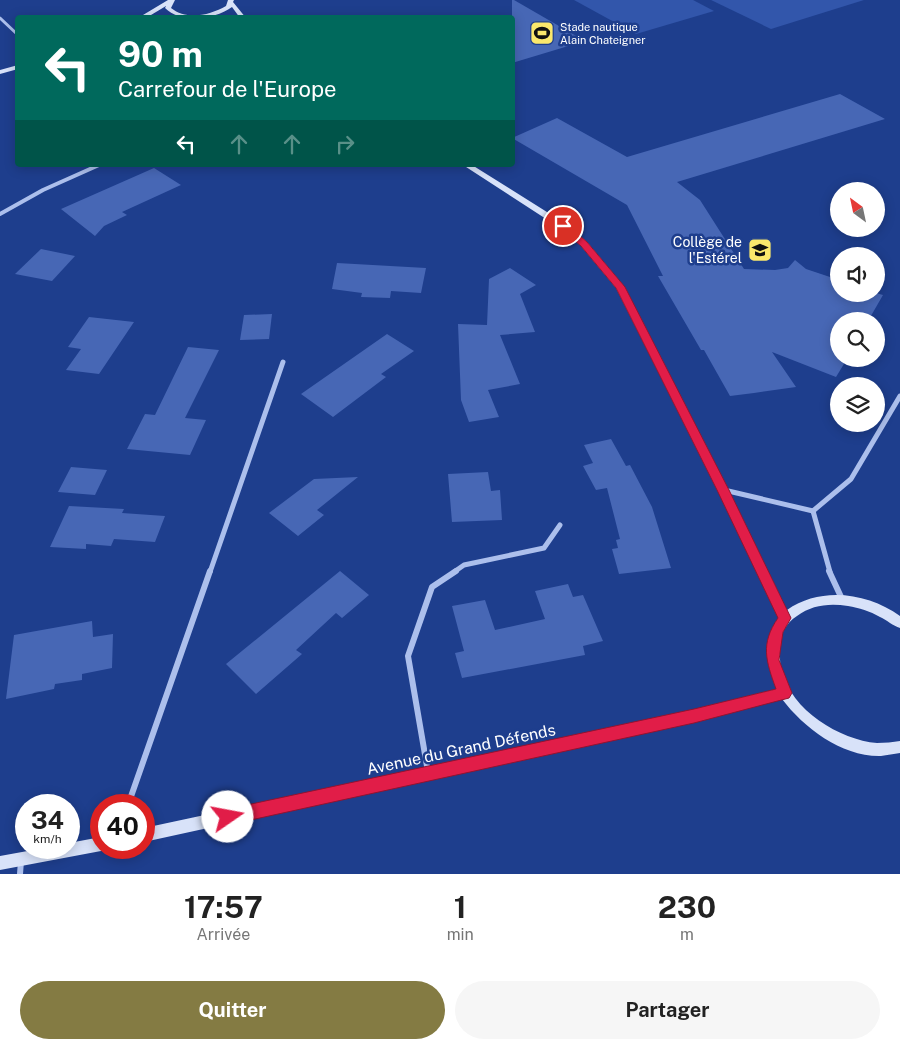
<!DOCTYPE html>
<html lang="fr">
<head>
<meta charset="utf-8">
<style>
	body { margin:0; font-family:"Public Sans",sans-serif; background:#f6f6f6; color:#222; height:100vh; display:flex; flex-direction:column; font-size:19px; white-space:nowrap }
	* { box-sizing:border-box; margin:0 }
	p { font-size:16px; color:#767676 }
	.icon { flex:none; width:28px; height:28px; fill:none; stroke:currentColor; stroke-width:2; stroke-linecap:round; stroke-linejoin:round }
	.map { position:relative; height:874px; overflow:hidden }
	.drawer { display:flex; flex-direction:column; background:#fff; flex:1 }
	.drawer>* { flex:none }
	.top-card { position:absolute; left:15px; top:15px; width:500px; height:152px; border-radius:5px; box-shadow:0 2px 12px #0003; background:#00695c; color:#fff; overflow:hidden }
	.needle { width:32px; rotate:327deg }
	.tools { position:absolute; left:830px; top:182px; display:grid; gap:10px }
	.tools a { display:grid; place-items:center; width:55px; height:55px; border-radius:50%; background:#fff; box-shadow:0 2px 12px #0003; font-size:25px }
	.speed { position:absolute; left:15px; top:794px; display:flex; gap:10px; font-size:25px; font-weight:700; text-align:center }
	.speed>* { display:grid; place-content:center; width:65px; height:65px; border-radius:50%; background:#fff; box-shadow:0 2px 12px #0003; line-height:1 }
	.speed small { font-size:12px; font-weight:400 }
	.speed .limit { border:8px solid #d22; background:#fff; color:#111 }
	.pin { position:absolute; display:grid; place-items:center; width:42px; height:42px; color:#fff; margin:-21px; border:2px solid #fff; border-radius:50%; box-shadow:0 1px 5px #0007 }
	.me { position:absolute; width:55px; margin:-28px; rotate:78deg; stroke-linejoin:round; filter:drop-shadow(0 0 4px #0008) }
	.turn { display:flex; align-items:center; gap:18px; height:105px; padding:0 20px; font-size:22px }
	.turn .icon { width:65px; height:65px; stroke-width:2.5 }
	.turn b { display:block; font-size:35px; line-height:42px }
	.lanes { display:flex; align-items:center; height:48px; padding:0 20px; background:#0003; justify-content:center; gap:25px; direction:ltr }
	.lanes .off { opacity:.35 }
	.eta { display:flex; justify-content:space-evenly; align-items:center; height:85px; text-align:center }
	.eta b { font-size:30px; font-weight:700; line-height:35px }
	.button { display:flex; gap:10px; margin-top:auto; padding:10px 20px }
	.button a { flex:1; height:58px; border-radius:30px; background:#847b43; color:#fff; font-size:20px; font-weight:700; line-height:58px; text-align:center }
	.button a+a { background:#f6f6f6; color:#222 }
	.map>svg:first-child { display:block }
	.green { fill:#3256ab }
	.building { fill:#4767b5 }
	.lines { fill:none; stroke-linecap:round; stroke-linejoin:round }
	.street-far3 { stroke:#acbfec; stroke-width:3 }
	.street-far2 { stroke:#acbfec; stroke-width:4 }
	.street-far1 { stroke:#acbfec; stroke-width:5 }
	.street { stroke:#acbfec; stroke-width:6 }
	.secondary { fill:#d8e2f9; fill-rule:evenodd }
	.route { fill:#e11d48; stroke:#92132f }
	.labels { text-anchor:middle; stroke-width:5; stroke-linejoin:round; paint-order:stroke }
	.far-poi-label { font-size:11px; fill:#fff; stroke:#1e3e8d; text-anchor:start }
	.poi-label { font-size:14px; fill:#fff; stroke:#1e3e8d; text-anchor:end }
	.near-street-label { font-size:16px; fill:#fff; stroke:#1e3e8d }
</style>
</head>
<body>
<div class="map">
<svg width="900" height="874" viewBox="0 0 900 874">
	<rect width="100%" height="100%" fill="#1e3e8d"/>
	<g class="green">
		<path d="M574,0h119l21,11 -78,23z"/>
		<path d="M711,0h153l-93,29z"/>
	</g>
	<g class="building">
		<path d="M512,0h2l71,41 -73,22z"/>
		<path d="M840,94l45,25 -208,63 23,18 44,69 31,1 13,-2 7,-8 11,9 33,11v14l37,-1 7,2 -15,26h-29v38h8l-11,18 -64,-25 24,35 -42,6 -24,3 -26,-46h-3l-43,-74h5l-36,-71 -115,-67 45,-20 70,39z"/>
		<path d="M154,168l27,17 -59,27 5,3 -23,11 -9,10 -34,-27z"/>
		<path d="M41,249l34,7 -23,25 -37,-7z"/>
		<path d="M337,263l89,5 -5,25 -30,-2 -1,7 -29,-1 1,-4 -30,-4z"/>
		<path d="M510,268l26,17 -16,9 15,38 -35,3 20,49 -32,6 11,27 -30,5 -8,-22 -3,-76 29,1 2,-46z"/>
		<path d="M272,314l-3,25 -29,1 4,-25z"/>
		<path d="M89,317l45,5 -35,52 -33,-4 15,-21 -13,-2z"/>
		<path d="M387,334l27,17 -33,23 5,3 -53,40 -32,-23z"/>
		<path d="M188,347l31,3 -34,68 21,2 -16,35 -63,-6 18,-35 10,1z"/>
		<path d="M611,439l15,27 4,-1 22,42 19,61 -52,6 -7,-25 6,-1 -2,-8 4,-1 -13,-51 -11,2 -13,-24 10,-3 -9,-18z"/>
		<path d="M71,467l36,3 -12,25 -37,-3z"/>
		<path d="M488,472l3,19 9,-1 2,30 -50,2 -4,-48z"/>
		<path d="M358,477l-41,33 7,5 -26,21 -29,-23 45,-34z"/>
		<path d="M69,506l55,3 -2,4 43,3 -10,26 -41,-3 -3,7 -25,-2v5l-36,-2z"/>
		<path d="M340,571l29,24 -27,23 -6,-5 -40,37 6,4 -46,40 -30,-30z"/>
		<path d="M568,584l5,13 10,-2 20,46 -20,5 2,9 -123,23 -7,-25 9,-2 -12,-45 33,-6 10,30 50,-11 -10,-28z"/>
		<path d="M92,621l1,16 20,-3 -1,34 -30,6v6l-27,4 -1,5 -48,10 8,-64z"/>
	</g>
	<g class="lines">
		<path class="street-far3" d="M0,18l18,17"/>
		<path class="street-far2" d="M0,214l43,-24 56,-25"/>
		<g class="street-far1">
			<path d="M724,490l89,21"/>
			<path d="M210,572l73,-210"/>
			<path d="M454,572l10,-7 80,-17 16,-23"/>
			<path d="M830,572l-17,-61 38,-32 49,-83"/>
		</g>
		<g class="street">
			<path d="M829,571l13,28"/>
			<path d="M428,772l-20,-116 24,-69 24,-16"/>
			<path d="M128,805l82,-234"/>
			<path d="M20,874l1,-13"/>
		</g>
		<g class="secondary">
			<path d="M168,0h7l-4,8c16,13 39,7 55,-2l2,-6h6l-1,2 13,16h-6l-8,-11c-18,13 -51,17 -67,1l1,-2 -20,12h-8z"/>
			<path d="M18,65v4l-18,5v-4z"/>
			<path d="M463,165h9l94,59 21,18 36,43 105,205 59,120c34,-24 81,-17 113,6v12c-7,-2 -13,-8 -20,-11 -10,-6 -21,-9 -32,-11 -19,-3 -36,-1 -51,10 -14,9 -19,24 -17,40 0,5 0,10 2,15 9,39 58,69 95,72 8,0 16,-1 23,-2v12c-6,1 -13,2 -19,3 -39,1 -77,-28 -99,-57l-88,23 -550,120v-14l550,-118 83,-21c-11,-24 -15,-49 2,-72l-61,-127 -102,-202 -35,-42 -21,-18z"/>
			<path d="M101,837v11h6l-6,3 -101,19v-14l44,-8h25v-5z"/>
		</g>
	</g>
	<path class="route" d="M560,224h6l21,18 38,45 104,203 62,128 -8,14 -4,28 13,33 -3,5 -95,25 -466,102 -5,-3 -3,-5 3,-6 5,-2 466,-100 82,-20c-10,-28 -16,-45 2,-71l-61,-128 -101,-202 -35,-42 -21,-18z"/>
	<defs>
		<g id="stadium-square" transform="scale(1.25)"><rect x="-9" y="-9" width="18" height="18" rx="4" fill="#fbe86c" stroke="#1e3e8d"/><path d="M0-5a6.5 5 0 1 0 0 10a6.5 5 0 1 0 0-10ZM-3.5-1.8h7v3.6h-7Z" fill="#111"/></g>
		<g id="school-square" transform="scale(1.25)"><rect x="-9" y="-9" width="18" height="18" rx="4" fill="#fbe86c" stroke="#1e3e8d"/><path d="M0-5L7-2L0 1L-7-2ZM-4 1L0 2.5L4 1V4Q0 6-4 4Z" fill="#111"/></g>
	</defs>
	<g fill-rule="evenodd">
		<use href="#stadium-square" x="542" y="33"/>
		<use href="#school-square" x="760" y="250"/>
	</g>
	<g class="labels">
		<g class="far-poi-label">
			<text x="560" y="31">Stade nautique<tspan x="560" dy="13">Alain Chateigner</tspan></text>
		</g>
		<g class="poi-label">
			<text x="742" y="247">Collège de<tspan x="742" dy="16">l'Estérel</tspan></text>
		</g>
		<g class="near-street-label">
			<text transform="translate(461 749) rotate(-12)" y="6">Avenue du Grand Défends</text>
		</g>
	</g>
</svg>
<div class="tools">
<a><svg class="needle" viewBox="-14 -14 28 28"><path d="M0-13l5 13h-10z" fill="#e53935"/><path d="M0 13l5-13h-10z" fill="#767676"/></svg></a>
<a><svg class="icon" aria-label="sound" viewBox="0 0 24 24"><path d="M4 9h4l5-4v14l-5-4H4zM17 9q2 3 0 6"/></svg></a>
<a><svg class="icon" aria-label="search" viewBox="0 0 24 24"><circle cx="10" cy="10" r="6"/><path d="M15 15l6 6"/></svg></a>
<a><svg class="icon" aria-label="layers" viewBox="0 0 24 24"><path d="M12 4l9 5-9 5-9-5zM3 14l9 5 9-5"/></svg></a>
</div>
<div class="speed"><div>34<small>km/h</small></div><div class="limit">40</div></div>
<div class="pin" style="left:563px;top:226px;background:#d93025"><svg class="icon" aria-label="arrive" viewBox="0 0 24 24"><path d="M6 21V4h12l-3 4 3 4H6"/></svg></div>
<svg class="me" style="left:228px;top:817px" viewBox="-20 -20 40 40"><circle r="19" fill="#fff"/><path d="M0-13L10 11 0 6-10 11z" fill="#e11d48"/></svg>
<div class="top-card">
<div class="turn"><svg class="icon" aria-label="left" viewBox="0 0 24 24"><path d="M17 20v-9H6M10 6l-5 5 5 5"/></svg><div><b>90 m</b>Carrefour de l'Europe</div></div>
<div class="lanes"><svg class="icon" aria-label="left" viewBox="0 0 24 24"><path d="M17 20v-9H6M10 6l-5 5 5 5"/></svg><svg class="icon off" aria-label="ahead" viewBox="0 0 24 24"><path d="M12 20V5M6 11l6-6 6 6"/></svg><svg class="icon off" aria-label="ahead" viewBox="0 0 24 24"><path d="M12 20V5M6 11l6-6 6 6"/></svg><svg class="icon off" aria-label="right" viewBox="0 0 24 24"><path d="M7 20v-9h11M14 6l5 5-5 5"/></svg></div>
</div>
</div>
<section class="drawer">
<div class="eta">
<div><b>17:57</b><p>Arrivée</p></div>
<div><b>1</b><p>min</p></div>
<div><b>230</b><p>m</p></div>
</div>
<div class="button"><a>Quitter</a><a>Partager</a></div>
</section>
</body>
</html>
